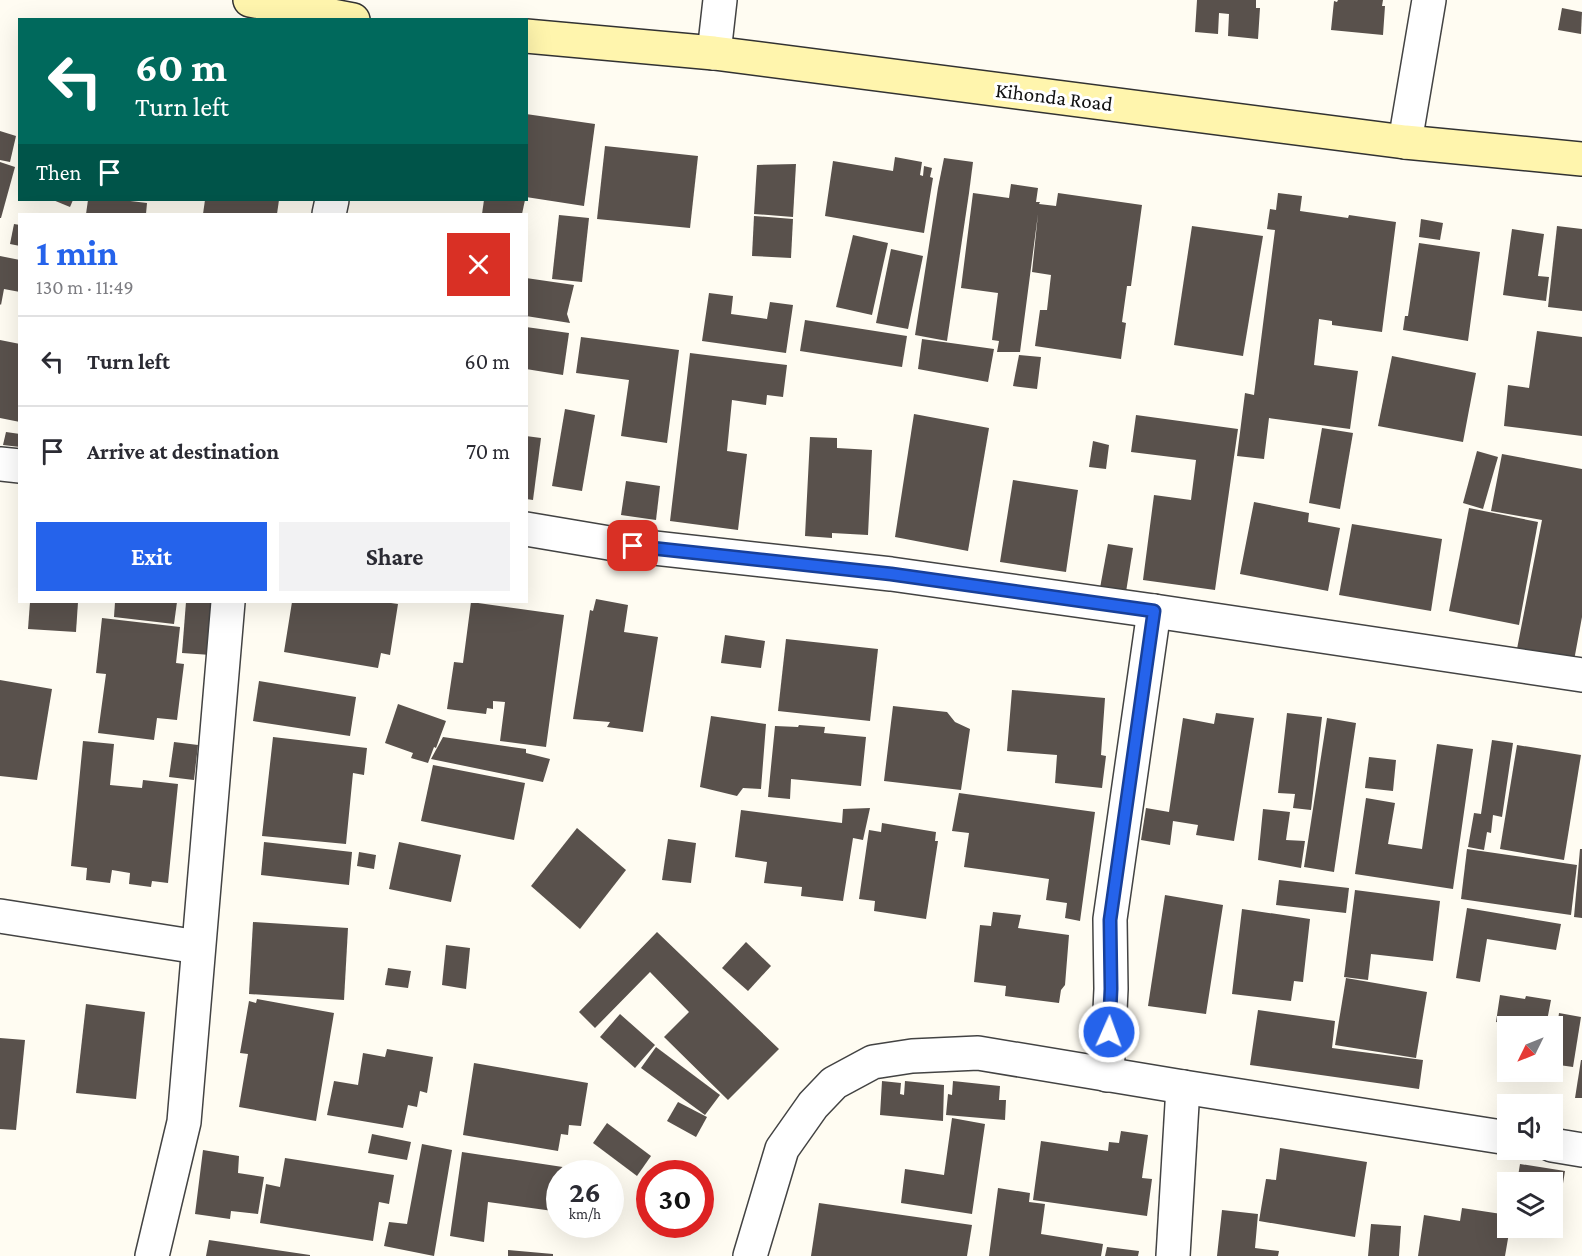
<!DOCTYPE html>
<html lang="en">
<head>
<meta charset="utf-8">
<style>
	body { margin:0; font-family:"Crimson Pro",serif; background:#f2f2f3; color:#2b2b33; height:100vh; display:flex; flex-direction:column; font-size:22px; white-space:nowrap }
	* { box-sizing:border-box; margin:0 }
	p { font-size:20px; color:#7c7c81 }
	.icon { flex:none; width:33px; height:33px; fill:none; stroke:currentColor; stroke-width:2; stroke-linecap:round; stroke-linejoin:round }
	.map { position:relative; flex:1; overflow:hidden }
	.details { position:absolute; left:18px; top:213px; width:510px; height:390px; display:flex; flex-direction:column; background:#fff; border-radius:0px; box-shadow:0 6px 24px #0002 }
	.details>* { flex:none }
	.guide { position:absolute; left:18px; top:18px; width:510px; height:183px; border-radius:0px; box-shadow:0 6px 24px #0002; background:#00695c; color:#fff; overflow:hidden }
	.needle { width:39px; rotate:227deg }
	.controls { position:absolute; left:1497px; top:1016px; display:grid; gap:12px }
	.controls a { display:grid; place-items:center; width:66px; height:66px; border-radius:0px; background:#fff; box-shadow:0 6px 24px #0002; font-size:30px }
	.speed { position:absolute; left:546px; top:1160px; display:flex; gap:12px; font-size:30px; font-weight:700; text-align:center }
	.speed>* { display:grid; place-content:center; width:78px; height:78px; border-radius:50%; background:#fff; box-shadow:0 6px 24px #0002; line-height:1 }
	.speed small { font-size:15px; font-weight:400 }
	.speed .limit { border:9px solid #d22; background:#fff; color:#111 }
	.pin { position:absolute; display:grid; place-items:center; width:51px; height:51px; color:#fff; margin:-26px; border-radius:12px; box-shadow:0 3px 9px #0006 }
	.me { position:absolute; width:66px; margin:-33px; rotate:2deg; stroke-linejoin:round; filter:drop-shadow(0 0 4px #0008) }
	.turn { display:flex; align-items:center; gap:21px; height:126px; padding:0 18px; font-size:27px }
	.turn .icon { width:78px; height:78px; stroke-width:2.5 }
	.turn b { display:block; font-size:42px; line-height:51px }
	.then { display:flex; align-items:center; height:57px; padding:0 18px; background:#0003; gap:12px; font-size:22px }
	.round { display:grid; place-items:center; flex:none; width:63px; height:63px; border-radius:0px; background:#f2f2f3 }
	.overview { display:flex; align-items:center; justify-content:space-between; height:102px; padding:0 18px }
	h1 { font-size:36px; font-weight:700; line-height:45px; color:#2563eb }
	.button { display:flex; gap:12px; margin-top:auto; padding:12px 18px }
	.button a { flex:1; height:69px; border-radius:0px; background:#2563eb; color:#fff; font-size:24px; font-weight:700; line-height:69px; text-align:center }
	.button a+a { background:#f2f2f3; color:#2b2b33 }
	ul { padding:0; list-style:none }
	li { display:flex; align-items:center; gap:18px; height:90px; padding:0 18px; border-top:2px solid #e1e1e2 }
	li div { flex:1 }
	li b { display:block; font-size:22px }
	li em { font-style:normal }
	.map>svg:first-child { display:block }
	.building { fill:#59514c }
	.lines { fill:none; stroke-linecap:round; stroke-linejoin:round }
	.street-casing { stroke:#434343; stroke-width:36 }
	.secondary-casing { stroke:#323232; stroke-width:36 }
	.street { stroke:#fff; stroke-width:33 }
	.secondary { stroke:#fff5ad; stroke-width:33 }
	.route-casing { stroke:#184099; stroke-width:15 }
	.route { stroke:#2563eb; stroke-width:10 }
	.labels { text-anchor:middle; stroke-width:6; stroke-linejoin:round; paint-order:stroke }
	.street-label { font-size:21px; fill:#101010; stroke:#fff }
</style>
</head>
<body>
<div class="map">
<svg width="1582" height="1256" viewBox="0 0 1582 1256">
	<rect width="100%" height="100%" fill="#fffcf2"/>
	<g class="building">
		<path d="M1197,0h59v8h4l-2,31 -30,-3 1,-22 -10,-1 -1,21 -23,-2z"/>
		<path d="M1338,0h45l-1,6h3l-2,29 -52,-5 3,-29 3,1z"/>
		<path d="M1562,8l20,4 -1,22 -23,-4z"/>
		<path d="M526,114l69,10 -11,82 -58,-9z"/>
		<path d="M0,131l16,5 -6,26 -10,-2z"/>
		<path d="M605,146l93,10 -8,72 -93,-9z"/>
		<path d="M895,157l27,5 -2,13 3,1 1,-10 8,2 -2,9 3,1 -9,55 -99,-17 8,-55 60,10z"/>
		<path d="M944,158l29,4 -4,31 -22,148 -32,-6 23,-147z"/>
		<path d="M0,162l15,5 -14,51h-1z"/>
		<path d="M796,164l-3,53 -39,-3 3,-49z"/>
		<path d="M1011,184l27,4 -2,14h4l-1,2 17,2 2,-13 84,12 -11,81h-4l-5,36 4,1 -5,36 -86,-13 5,-36h7l4,-35 -19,-3 6,-58 -18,138h-23l2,-11 -7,-1 6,-47 -37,-5 12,-95 36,5z"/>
		<path d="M1278,193l24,3 -2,15 48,7 1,-3 47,7 -14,110 -50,-7v-4l-13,-2 -5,46 44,6 -8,58 -81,-11 -5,41 -27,-3 8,-63 9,2 21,-165 -8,-1 3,-20 6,1z"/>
		<path d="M53,200h20l-3,7z"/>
		<path d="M88,200h34l25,3 -1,11h-60z"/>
		<path d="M205,200h74l-2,14h-74z"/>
		<path d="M484,200h41l-3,14h-40z"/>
		<path d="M559,215l30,3 -7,64 -30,-3z"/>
		<path d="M754,216l39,3 -2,39 -39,-2z"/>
		<path d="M1421,219l22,4 -3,17 -21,-3z"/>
		<path d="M14,224l6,1v21l-10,-2z"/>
		<path d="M1192,226l71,10 -20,120 -69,-11z"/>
		<path d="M1557,226l25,3v82l-34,-4z"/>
		<path d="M1512,229l32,5 -6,42 11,1 -3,24 -43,-6z"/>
		<path d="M853,235l35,8 -16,72 -36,-8z"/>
		<path d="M1419,243l61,9 -12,89 -65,-11 2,-14h3z"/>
		<path d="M891,249l32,7 -15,73 -32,-6z"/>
		<path d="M0,256l20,4v32l-16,-3 -3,16 -1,-1z"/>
		<path d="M526,278l48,7 -7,29 3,9 -44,-7z"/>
		<path d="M709,293l24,3 -2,18 36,5 3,-17 23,3 -7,48 -84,-12z"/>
		<path d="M805,320l102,16 -5,31 -102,-16z"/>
		<path d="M526,327l43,6 -6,42 -37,-6z"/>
		<path d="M1537,331l45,6v99l-78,-10 4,-41 21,3z"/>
		<path d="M581,337l98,13 -12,93 -46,-7 8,-56 -53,-7z"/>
		<path d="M922,339l72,10 -6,33 -70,-13z"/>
		<path d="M0,340l20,4v78l-20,-4z"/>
		<path d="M690,353l97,12 -4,32 -16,-2 -1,10 -34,-5 -5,51 20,3 -9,76 -68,-9z"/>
		<path d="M1019,355l22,2 -4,32 -24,-3z"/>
		<path d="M1392,356l84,17 -13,69 -85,-16z"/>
		<path d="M565,409l30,6 -13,76 -30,-5z"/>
		<path d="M914,414l75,14 -21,123 -73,-14z"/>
		<path d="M1136,415l102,14 -23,161 -72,-10 11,-85 37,5 5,-40 -65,-8z"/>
		<path d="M1322,428l31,5 -13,76 -31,-6z"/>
		<path d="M6,432l14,2v13l-17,-2z"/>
		<path d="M526,436l15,2 -8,62 -7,-1z"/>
		<path d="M810,437l27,1v10l35,2 -4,85 -36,-2v5l-27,-2z"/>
		<path d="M1093,441l16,4 -3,24 -17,-2z"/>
		<path d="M1477,451l21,6 -15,52 -20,-6z"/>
		<path d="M1502,454l80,15v148l-9,49 -57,-12 26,-134 -51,-9z"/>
		<path d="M1013,480l65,10 -12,82 -66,-10z"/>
		<path d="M626,481l34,5 -4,34 -35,-5z"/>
		<path d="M1254,502l55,11 -1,9 32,6 -12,63 -88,-17z"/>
		<path d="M1469,508l69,14 -19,103 -70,-14z"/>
		<path d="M1352,524l90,15 -11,72 -92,-16z"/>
		<path d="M1108,544l25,4 -7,44 -26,-4z"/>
		<path d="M596,599l32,6 -4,27 34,5 -15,95 -36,-5 3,-5 -37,-3 17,-109 3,1z"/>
		<path d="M30,602h48l-2,30 -48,-3z"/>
		<path d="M115,602h62l-3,22 -60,-7z"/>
		<path d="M186,602h29l-4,53 -29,-2z"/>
		<path d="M292,602h92l14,2 -8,51 -9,-2 -3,15 -94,-16z"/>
		<path d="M471,602l93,13 -18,132 -46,-6 5,-39 -12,-1v8l-6,-1 -1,6 -39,-5 7,-47 9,1z"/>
		<path d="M102,618l78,9 -4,36 8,1 -7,56 -20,-2 -3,22 -56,-7 8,-59 -10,-1z"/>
		<path d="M725,635l40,6 -4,27 -40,-5z"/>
		<path d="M786,639l92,10 -8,72 -92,-10z"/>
		<path d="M0,680l52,9 -15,91 -37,-4z"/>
		<path d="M259,681l97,16 -6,39 -97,-15z"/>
		<path d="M1012,690l93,8 -4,57 5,1 -4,32 -47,-5 2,-28 -50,-4z"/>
		<path d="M398,704l48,17 -10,27 -2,-1 -6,16 -17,-5 2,-5 -28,-10z"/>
		<path d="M893,706l54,6 8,10 15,7 -9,61 -77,-9z"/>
		<path d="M1216,713l38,5 -20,123 -38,-6 2,-10 -25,-4 -3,24 -29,-5 5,-32 23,4 14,-94 31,6z"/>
		<path d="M1287,713l35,4 -11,93 -18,-2 2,-14 -17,-1z"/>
		<path d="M711,716l55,8 -5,65 -18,-1 -6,8 -37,-9z"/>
		<path d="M1327,718l29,5 -22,149 -30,-5z"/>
		<path d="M799,725l26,2 -1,6 42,4 -5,49 -70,-7 -1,20 -22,-2 7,-71 23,1z"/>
		<path d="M273,737l94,11 -3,27 -11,-2 -7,71 -84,-8z"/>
		<path d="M443,737l83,12v4l24,6 -7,23 -112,-23z"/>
		<path d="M1492,740l21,3 -11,74 -9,-2 -2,18 -4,-1 -3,18 -16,-3 6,-34 7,1z"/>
		<path d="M83,741l31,3 -4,41 32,3 1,-8 35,4 -10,99 -16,-2 -1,6 -22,-3 1,-11 -18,-3 -2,13 -24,-3 1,-12 -16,-2z"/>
		<path d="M174,742l24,3 -4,35 -25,-3z"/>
		<path d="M1437,744l36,5 -20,140 -98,-15 11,-76 29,5 -7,41 34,5z"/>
		<path d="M1517,745l64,10 -17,105 -64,-11z"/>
		<path d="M1369,757l27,3 -3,31 -28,-3z"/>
		<path d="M433,765l92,18 -11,57 -93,-19z"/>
		<path d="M959,793l136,19 -15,109 -15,-3 2,-15 -21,-3 3,-21 -85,-12 5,-34 -17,-2z"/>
		<path d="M870,808l-7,32 -10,-2 -10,63 -42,-5 1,-9 -38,-4 3,-21 -32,-5 6,-47 101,13 1,-14z"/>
		<path d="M1263,809l27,3 -4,28 19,1 -4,27 -43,-8z"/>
		<path d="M882,823l54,9 -1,9h3l-12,78 -52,-8 1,-10 -16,-2 10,-69 12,2z"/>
		<path d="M577,828l49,42 -46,59 -49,-43z"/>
		<path d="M668,839l28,4 -5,40 -29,-3z"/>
		<path d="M264,842l88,10 -3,33 -88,-10z"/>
		<path d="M399,842l62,13 -10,47 -62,-13z"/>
		<path d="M1467,849l110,16 -6,50 -110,-16z"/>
		<path d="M1580,849h2v69l-8,-1z"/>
		<path d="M359,852l17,3 -2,14 -17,-3z"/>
		<path d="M1279,880l70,8 -3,25 -70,-8z"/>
		<path d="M1355,890l85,11 -7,60 -62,-7 -3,26 -24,-3z"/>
		<path d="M1165,895l58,10 -17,109 -58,-8z"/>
		<path d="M1467,908l94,16 -5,26 -69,-11 -7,43 -24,-4z"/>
		<path d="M1242,909l68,10 -7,63 -9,-1 -3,20 -59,-7z"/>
		<path d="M993,912l28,3 -3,13 51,7 -4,50 -4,5 -2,13 -54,-7 1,-10 -32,-4 6,-57 11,1z"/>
		<path d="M253,922l95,6 -4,72 -95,-6z"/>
		<path d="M657,932l122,117 -51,51 -64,-63 25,-25 -39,-40 -55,56 -16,-16z"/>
		<path d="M746,942l25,24 -23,25 -26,-23z"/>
		<path d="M446,945l24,3 -4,41 -24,-4z"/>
		<path d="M388,968l23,3 -3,17 -23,-3z"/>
		<path d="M1346,978l81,14 -11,66 -81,-13z"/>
		<path d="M1500,995l25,4 1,-3 25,4 -5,26h-23l-27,-4z"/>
		<path d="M257,999l77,14 -18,108 -77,-14 9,-53 -8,-1 9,-52 7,2z"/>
		<path d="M86,1004l59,8 -9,87 -60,-6z"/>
		<path d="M1258,1010l77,11 -3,27 91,12 -4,29 -169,-24z"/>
		<path d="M1559,1013l22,4 -8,50 -21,-3z"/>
		<path d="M620,1014l35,31 -20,23 -35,-31z"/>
		<path d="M0,1038l25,2 -9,90 -16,-1z"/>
		<path d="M656,1047l64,48 -15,20 -64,-47z"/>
		<path d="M387,1049l46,8 -6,36 -7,-2 -3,16 -9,-2 -5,23 -76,-13 7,-34 24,4 5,-32 22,4z"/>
		<path d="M1581,1060h1v38h-7z"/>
		<path d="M474,1063l114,20 -7,43 -12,-1 -1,10 -7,-1 -3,17 -95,-16z"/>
		<path d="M882,1081l19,2 -1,11 4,1 1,-14 39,4 -1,36 -63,-6z"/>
		<path d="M953,1081l47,5 -1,14h7l-1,20 -59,-5 2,-21 4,1z"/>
		<path d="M678,1102l29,15 -11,20 -29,-16z"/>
		<path d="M952,1118l33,6 -13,90 -71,-11 4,-34 39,6z"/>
		<path d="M607,1123l44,33 -14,20 -44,-33z"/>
		<path d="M1121,1131l27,4 -6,43 10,1 -5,37 -114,-16 8,-59 67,10 1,-9 10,1z"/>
		<path d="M372,1134l39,8 -4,18 -39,-7z"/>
		<path d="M422,1144l30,6 -18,106 -50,-10 5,-24 18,2z"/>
		<path d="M1280,1148l87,14 -12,75 -96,-16 7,-42 10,1z"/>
		<path d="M203,1150l36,6 -1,17 26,4 -6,37 -27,-3 -1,8 -35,-5z"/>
		<path d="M462,1152l114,17 -1,4h-15v39l-72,-10 -4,40 -34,-6z"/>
		<path d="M285,1158l109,17 -5,29 -10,-2 -6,39 -113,-18 6,-39 14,3z"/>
		<path d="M1520,1164l45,7 -4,25 -9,-1v-13h-35z"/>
		<path d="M998,1188l32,5 -1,9 16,2 -4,30 62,10 -2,12h-112z"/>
		<path d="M819,1203l153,22 -5,31h-156z"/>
		<path d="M1462,1208l46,7v12h2l-5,29h-87l6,-41 36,6z"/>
		<path d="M1222,1210l36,4 -3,34 24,3 -1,5h-61z"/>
		<path d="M1371,1224l30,2 -2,30h-31z"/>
		<path d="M209,1240l101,15v1h-104z"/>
		<path d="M1107,1247l32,4 -1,5h-33z"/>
		<path d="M508,1250l45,4v2h-45z"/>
	</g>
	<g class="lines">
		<g class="street-casing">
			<g id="street">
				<path d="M714,53l6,-53"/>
				<path d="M1405,142l24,-142"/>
				<path d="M329,214l3,-14"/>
				<path d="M0,464l20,2"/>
				<path d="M526,529l83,14 282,31 263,37 428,64"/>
				<path d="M0,916l198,31"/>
				<path d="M1107,1075l4,-86 -1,-70 44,-308"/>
				<path d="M1552,1145l30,5"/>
				<path d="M152,1256l32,-134 44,-520"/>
				<path d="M750,1256l32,-107 31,-44 21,-22 39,-21 39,-6 66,-3 205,34 325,51"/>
				<path d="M1173,1256l10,-169"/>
			</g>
		</g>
		<g class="secondary-casing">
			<g id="secondary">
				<path d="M250,0l103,20"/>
				<path d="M526,36l188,17 691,89 177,17"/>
			</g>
		</g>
		<use href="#street" class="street"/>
		<use href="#secondary" class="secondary"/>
	</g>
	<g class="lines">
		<g class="route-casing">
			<path id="route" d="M633,546l258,28 263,37 -44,309 1,69 -2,43"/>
		</g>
		<use href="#route" class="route"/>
	</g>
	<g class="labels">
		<g class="street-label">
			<text transform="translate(1054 97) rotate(7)" y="7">Kihonda Road</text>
		</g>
	</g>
</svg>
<div class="controls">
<a><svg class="needle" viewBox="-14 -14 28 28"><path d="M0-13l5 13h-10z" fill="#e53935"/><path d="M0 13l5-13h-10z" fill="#7c7c81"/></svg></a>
<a><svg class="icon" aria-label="sound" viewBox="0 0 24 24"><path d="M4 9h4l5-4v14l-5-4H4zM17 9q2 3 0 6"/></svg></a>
<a><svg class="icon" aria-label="layers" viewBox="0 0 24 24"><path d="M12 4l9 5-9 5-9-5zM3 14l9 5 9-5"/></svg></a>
</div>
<div class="speed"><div>26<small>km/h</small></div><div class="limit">30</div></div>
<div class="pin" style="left:633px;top:546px;background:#d93025"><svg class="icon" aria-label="arrive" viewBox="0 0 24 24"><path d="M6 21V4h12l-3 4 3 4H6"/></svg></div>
<svg class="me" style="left:1109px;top:1032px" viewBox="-20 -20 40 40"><circle r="17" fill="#2563eb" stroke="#fff" stroke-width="3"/><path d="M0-11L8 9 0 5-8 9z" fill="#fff"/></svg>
<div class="guide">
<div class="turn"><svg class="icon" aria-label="left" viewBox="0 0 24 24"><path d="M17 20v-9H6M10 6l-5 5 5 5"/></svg><div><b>60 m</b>Turn left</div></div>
<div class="then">Then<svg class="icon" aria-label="arrive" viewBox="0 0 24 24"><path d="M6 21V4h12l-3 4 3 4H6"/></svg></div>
</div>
<section class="details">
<div class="overview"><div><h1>1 min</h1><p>130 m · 11:49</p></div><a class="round" style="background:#d93025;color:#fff"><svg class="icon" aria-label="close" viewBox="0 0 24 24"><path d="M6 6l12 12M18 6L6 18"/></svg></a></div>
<ul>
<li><svg class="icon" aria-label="left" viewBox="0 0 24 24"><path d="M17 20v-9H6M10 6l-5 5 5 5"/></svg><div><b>Turn left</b></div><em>60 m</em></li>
<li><svg class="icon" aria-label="arrive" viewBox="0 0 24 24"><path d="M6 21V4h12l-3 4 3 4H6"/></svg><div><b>Arrive at destination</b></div><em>70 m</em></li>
</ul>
<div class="button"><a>Exit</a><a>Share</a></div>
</section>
</div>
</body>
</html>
